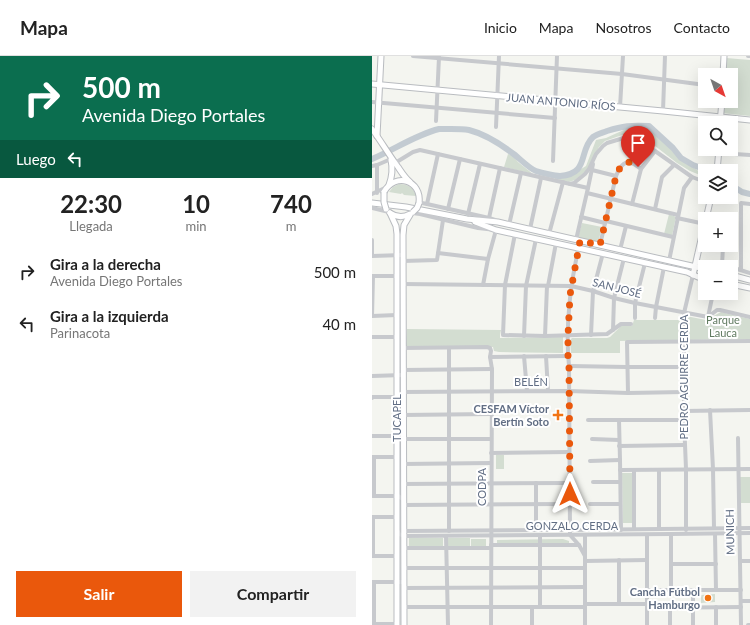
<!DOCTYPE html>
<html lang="es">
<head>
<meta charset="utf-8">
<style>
	body { margin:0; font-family:Lato,sans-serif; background:#f2f2f2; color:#222; height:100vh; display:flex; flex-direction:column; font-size:15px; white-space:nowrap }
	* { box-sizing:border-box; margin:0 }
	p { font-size:13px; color:#767676 }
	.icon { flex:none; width:22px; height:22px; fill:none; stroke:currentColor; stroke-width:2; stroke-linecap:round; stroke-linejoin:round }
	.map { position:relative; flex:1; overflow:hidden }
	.drawer { display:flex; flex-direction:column; background:#fff; width:372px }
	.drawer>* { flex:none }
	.banner { background:#0b6e4f; color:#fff; overflow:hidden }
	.needle { width:26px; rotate:140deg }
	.fabs { position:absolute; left:326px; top:12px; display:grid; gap:8px }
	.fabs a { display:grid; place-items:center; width:40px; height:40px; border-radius:0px; background:#fff; box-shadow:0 4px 16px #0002; font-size:20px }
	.pin { position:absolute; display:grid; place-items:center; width:34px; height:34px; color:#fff; margin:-41px -17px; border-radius:50% 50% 50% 0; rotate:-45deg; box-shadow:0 0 4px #0007 }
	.pin .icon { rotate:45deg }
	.me { position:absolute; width:44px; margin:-22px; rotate:0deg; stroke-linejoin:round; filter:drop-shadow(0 0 3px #0008) }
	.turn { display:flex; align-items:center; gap:14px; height:84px; padding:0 16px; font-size:18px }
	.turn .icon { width:52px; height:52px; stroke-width:2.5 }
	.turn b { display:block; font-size:28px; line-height:34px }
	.then { display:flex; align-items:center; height:38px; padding:0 16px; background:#0003; gap:8px; font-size:15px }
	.eta { display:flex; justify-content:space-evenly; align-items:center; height:68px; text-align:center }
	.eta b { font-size:24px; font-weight:700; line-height:28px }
	.action { display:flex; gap:8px; margin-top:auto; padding:8px 16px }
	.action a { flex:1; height:46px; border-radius:0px; background:#ea580c; color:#fff; font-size:16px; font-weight:700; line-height:46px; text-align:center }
	.action a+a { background:#f2f2f2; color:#222 }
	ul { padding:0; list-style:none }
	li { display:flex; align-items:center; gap:12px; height:52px; padding:0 16px }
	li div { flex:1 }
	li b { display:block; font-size:15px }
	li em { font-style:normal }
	header { display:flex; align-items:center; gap:24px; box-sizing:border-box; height:56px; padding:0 20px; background:#fff; border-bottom:1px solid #e0e0e0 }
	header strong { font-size:19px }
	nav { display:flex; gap:22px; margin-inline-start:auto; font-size:14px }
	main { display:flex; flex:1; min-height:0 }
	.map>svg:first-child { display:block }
	.green { fill:#d3ddd1 }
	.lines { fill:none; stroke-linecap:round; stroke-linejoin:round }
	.river { stroke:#c3cbd2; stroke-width:6 }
	.major-casing { stroke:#b9bcc0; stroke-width:7 }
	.minor { stroke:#c7c9cd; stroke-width:4 }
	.major { stroke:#fff; stroke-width:5 }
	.major-bridge-casing { stroke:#b9bcc0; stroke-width:7; stroke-linecap:butt }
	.major-bridge { stroke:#fff; stroke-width:5 }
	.route { stroke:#ea580c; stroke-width:7; stroke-dasharray:0 12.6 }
	.poi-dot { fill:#f17414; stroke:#fff; stroke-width:1.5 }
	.labels { text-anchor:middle; stroke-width:4; stroke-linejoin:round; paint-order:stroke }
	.street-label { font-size:11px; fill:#616e84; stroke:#fff }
	.park-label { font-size:11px; fill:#617b61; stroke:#fff }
	.poi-label { font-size:11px; font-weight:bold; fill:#616e84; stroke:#fff; text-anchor:end }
</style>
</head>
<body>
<header>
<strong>Mapa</strong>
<nav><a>Inicio</a><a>Mapa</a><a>Nosotros</a><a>Contacto</a></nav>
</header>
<main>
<section class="drawer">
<div class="banner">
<div class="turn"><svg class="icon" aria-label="right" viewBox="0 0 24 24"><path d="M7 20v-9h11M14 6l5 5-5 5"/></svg><div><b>500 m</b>Avenida Diego Portales</div></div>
<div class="then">Luego<svg class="icon" aria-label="left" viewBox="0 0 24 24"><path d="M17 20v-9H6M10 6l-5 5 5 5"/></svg></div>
</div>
<div class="eta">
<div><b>22:30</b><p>Llegada</p></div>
<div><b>10</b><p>min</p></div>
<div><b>740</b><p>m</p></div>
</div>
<ul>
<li><svg class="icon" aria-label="right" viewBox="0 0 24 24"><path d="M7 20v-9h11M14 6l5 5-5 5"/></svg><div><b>Gira a la derecha</b><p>Avenida Diego Portales</p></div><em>500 m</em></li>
<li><svg class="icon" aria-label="left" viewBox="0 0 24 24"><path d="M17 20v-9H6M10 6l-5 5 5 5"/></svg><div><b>Gira a la izquierda</b><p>Parinacota</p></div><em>40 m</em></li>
</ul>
<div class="action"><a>Salir</a><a>Compartir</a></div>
</section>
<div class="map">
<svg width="378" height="569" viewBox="0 0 378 569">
	<rect width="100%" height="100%" fill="#f4f5f0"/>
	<g class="green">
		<path d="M354,2l24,2v56l-28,-3 1,-12h8v-26h-6z"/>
		<path d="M274,71l6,3 3,4 13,10 5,8 11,9 16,11 5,2v3l-15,-6 -13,-8 -36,-28 -6,-2h-7l-23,8 -6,6 -8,16 -5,8 -11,9 -6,2 -14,-3v-2h9l9,-3 13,-8 10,-26 10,-2 22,-10z"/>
		<path d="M136,98l4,1 6,7 15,12 -29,-7z"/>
		<path d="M27,128c9,0 15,4 17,12l-12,-1 -2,-2 -1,1 -12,-2 4,-5z"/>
		<path d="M297,158l7,3 -4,19 -8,-2z"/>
		<path d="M210,167l20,4 -3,12 -4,3 -14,-2 -3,-3z"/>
		<path d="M349,256l29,7v20l-62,1 -2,-2v-22l20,4z"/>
		<path d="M262,264h46v18l-2,2 -58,1v12h-49l-1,-13 2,-2h35l3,-1 11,-11h11z"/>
		<path d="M35,273l94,1 -1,5v3l63,-1v16l-64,-1 -5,-1 -1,-4 -87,-1z"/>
		<rect x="124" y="399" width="8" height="14"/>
		<path d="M250,417h11l1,50h-11z"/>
		<rect x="368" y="421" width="10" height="26"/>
		<rect x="37" y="482" width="34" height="8"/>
		<rect x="75" y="482" width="23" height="9"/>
		<rect x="99" y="483" width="15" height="8"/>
		<path d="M191,483l6,2v5l-72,1v-7z"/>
		<path d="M343,538v8l-14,1v-8z"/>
	</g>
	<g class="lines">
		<g class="river">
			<path d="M0,103c22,-9 43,-24 67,-30 4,0 8,0 12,0 6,0 12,0 18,1 16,4 33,15 46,25 5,4 15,14 21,16 6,2 19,5 24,5 30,-2 18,-25 33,-39 4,-3 9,-4 14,-6 16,-5 24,-6 42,-5l24,22 8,10 12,7 16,6"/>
			<path d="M359,129l11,7 8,2"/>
		</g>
		<g class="major-casing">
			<g id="major">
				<path d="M351,19l1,-19"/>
				<path d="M0,28l291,27 87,9"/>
				<path d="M348,67l2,-22"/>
				<path d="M0,73c9,12 17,26 26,38 4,6 7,11 12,15"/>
				<path d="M5,80l4,-80"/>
				<path d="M345,115l2,-22"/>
				<path d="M17,129c3,-8 4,-16 2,-25"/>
				<path d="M12,136c11,-20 38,-12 35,11"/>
				<path d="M0,147l34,4 61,12 31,3 207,47"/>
				<path d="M18,157l6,13 1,8v391"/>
				<path d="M18,157c6,4 13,5 20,1"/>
				<path d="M334,163l5,-22"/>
				<path d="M103,166l21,8 191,42 11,5 7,1"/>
				<path d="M321,219l12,-53"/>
				<path d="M359,219l19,5"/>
				<path d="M359,228l19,4"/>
				<path d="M32,569l-1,-390 1,-10 6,-10"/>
			</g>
		</g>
		<g class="minor">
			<path d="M41,0l209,18 83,11"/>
			<path d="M376,0h2"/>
			<path d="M0,46l183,16"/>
			<path d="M248,51l3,-51"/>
			<path d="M291,55l2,-55"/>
			<path d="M64,65l3,-64"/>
			<path d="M124,71l3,-71"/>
			<path d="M347,97l31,2"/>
			<path d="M181,105l4,-105"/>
			<path d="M23,107l18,-11 7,-2 168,38"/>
			<path d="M0,110l5,-1 14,-6"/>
			<path d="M220,114l24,6"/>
			<path d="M198,128l4,-1 11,-9 4,-5 7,-15 7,-8 4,-3 20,-6 10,1 3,1 15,12 37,26 13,5"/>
			<path d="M5,137v-28"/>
			<path d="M215,137l91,22"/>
			<path d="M0,138l15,-7"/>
			<path d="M48,145l2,2 5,1 62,14 6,2"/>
			<path d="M55,148l11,-50"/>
			<path d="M260,148l9,-35 14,-18"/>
			<path d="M0,152l17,4"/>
			<path d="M76,153l12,-50"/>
			<path d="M283,153l7,-32 12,-12"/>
			<path d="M40,157l8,1 58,14 18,2 -8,29 -5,26"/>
			<path d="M96,158l12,-50"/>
			<path d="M209,161l24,6"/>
			<path d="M117,162l11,-50"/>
			<path d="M305,162l28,6"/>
			<path d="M234,165l67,16"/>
			<path d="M137,169l12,-52"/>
			<path d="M158,173l11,-51"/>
			<path d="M143,178l-10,51 -2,50 42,1 62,-2 14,-10h10"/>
			<path d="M177,178l14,-52"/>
			<path d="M0,184v16"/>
			<path d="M204,184l12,-52 5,-24"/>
			<path d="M208,185c-9,39 -15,85 -11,125l1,169 9,10 6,11"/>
			<path d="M228,189l16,-69c6,-15 12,-18 25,-7"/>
			<path d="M248,194l6,-24"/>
			<path d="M66,197l50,6"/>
			<path d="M0,200l31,-1"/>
			<path d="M31,205l34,-1 6,-40"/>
			<path d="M297,205l15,-73 8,-11"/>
			<path d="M350,211l1,-22"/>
			<path d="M359,211l19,6"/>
			<path d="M369,214v-67l9,1"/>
			<path d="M0,220h25"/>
			<path d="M31,228l168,2 22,5 21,7 21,5 73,14 9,-7h3l30,7"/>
			<path d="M176,230l8,-43"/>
			<path d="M284,251l8,-40"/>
			<path d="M0,260l1,-40"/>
			<path d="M0,260l25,-1"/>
			<path d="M336,261l5,-24"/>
			<path d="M263,262v-15l10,-40"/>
			<path d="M283,262l1,-11"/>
			<path d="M241,274l1,-32 10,-40"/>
			<path d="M219,279l2,-44 10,-38"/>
			<path d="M152,280l2,-50 10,-47"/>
			<path d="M173,280l2,-50"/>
			<path d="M0,281h25"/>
			<path d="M31,292l84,-1 3,1 1,3 -1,6 2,12 -1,256"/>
			<path d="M77,292v183"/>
			<path d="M152,300l3,35"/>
			<path d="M174,300l2,35"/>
			<path d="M118,301l78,-1"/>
			<path d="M197,310l58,1h56"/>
			<path d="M31,314l89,-1"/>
			<path d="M0,320l31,-1"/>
			<path d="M31,336l166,-1 59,2 56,-1"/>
			<path d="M256,337l-1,-51 123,-1"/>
			<path d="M0,342v-1h25"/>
			<path d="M338,354l3,59 1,59"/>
			<path d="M312,355l66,-1"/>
			<path d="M31,359l88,-1"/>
			<path d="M216,364h96"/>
			<path d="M247,364l1,40 1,70"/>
			<path d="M0,380h25"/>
			<path d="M366,382l3,187"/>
			<path d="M30,383h89"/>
			<path d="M220,383l27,1"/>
			<path d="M247,390l65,-1"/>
			<path d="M119,397l78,-1"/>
			<path d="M0,401h25"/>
			<path d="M218,405l30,-1"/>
			<path d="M31,408l88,-1"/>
			<path d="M248,414l130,-1"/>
			<path d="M262,414v59"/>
			<path d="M287,414v59"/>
			<path d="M221,426h27"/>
			<path d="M31,428l166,-1"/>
			<path d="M1,440h25l5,3"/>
			<path d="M2,440v-39"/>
			<path d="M218,448h30"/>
			<path d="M32,449l166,-1"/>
			<path d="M0,461h25"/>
			<path d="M25,474l2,4 5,2 267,-2 79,-1"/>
			<path d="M164,474v-47"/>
			<path d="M314,474v-61l-2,-49v-107l9,-38"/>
			<path d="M32,475l166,-1 180,-2"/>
			<path d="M299,478v56"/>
			<path d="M343,478l1,56"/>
			<path d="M168,479v72"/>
			<path d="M74,480l2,89"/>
			<path d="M119,489h88"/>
			<path d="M32,492h87"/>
			<path d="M0,500h25"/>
			<path d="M1,500v-39"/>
			<path d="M247,504v44"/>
			<path d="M213,505l62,-1"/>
			<path d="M368,505h10"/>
			<path d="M299,508h45"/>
			<path d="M32,512h181"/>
			<path d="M0,526h32"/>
			<path d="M32,532l181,-1"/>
			<path d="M275,534h94"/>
			<path d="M321,534v35"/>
			<path d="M369,545h9"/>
			<path d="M213,548h62"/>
			<path d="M32,551h181"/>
			<path d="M275,552l94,-1"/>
			<path d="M0,568h25"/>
			<path d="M2,568v-42"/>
			<path d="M160,569v-18"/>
			<path d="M213,569v-90"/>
			<path d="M275,569v-90"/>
			<path d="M298,569v-17"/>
			<path d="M344,569v-18"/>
			<path d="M376,569h2"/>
		</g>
		<use href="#major" class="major"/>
		<g class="major-bridge-casing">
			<g id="major-bridge">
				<path d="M12,136v10l2,7"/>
				<path d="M41,156l4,-4 2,-5"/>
			</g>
		</g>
		<use href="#major-bridge" class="major-bridge"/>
	</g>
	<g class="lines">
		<path class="route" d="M198,438l-1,-128 -1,-10v-20l2,-41 10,-54 20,4 16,-69c5,-12 11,-19 22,-9"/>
	</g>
	<g class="poi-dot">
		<path d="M184 353h4v4h4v4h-4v4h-4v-4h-4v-4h4z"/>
		<circle cx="336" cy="542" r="4"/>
	</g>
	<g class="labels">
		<g class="street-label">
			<text transform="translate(189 46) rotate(5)" y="4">JUAN ANTONIO RÍOS</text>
			<text transform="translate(245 232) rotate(14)" y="4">SAN JOSÉ</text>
			<text transform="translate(312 321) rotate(-90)" y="4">PEDRO AGUIRRE CERDA</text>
			<text x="159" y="330">BELÉN</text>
			<text transform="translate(25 362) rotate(-90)" y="4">TUCAPEL</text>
			<text transform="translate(110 431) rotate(-90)" y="4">CODPA</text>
			<text x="200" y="474">GONZALO CERDA</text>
			<text transform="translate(358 476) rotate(-91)" y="4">MUNICH</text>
		</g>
		<g class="park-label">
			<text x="351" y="268">Parque<tspan x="351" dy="13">Lauca</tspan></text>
		</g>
		<g class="poi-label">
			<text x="177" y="357">CESFAM Víctor<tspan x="177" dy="13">Bertín Soto</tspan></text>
			<text x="328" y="540">Cancha Fútbol<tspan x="328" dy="13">Hamburgo</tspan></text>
		</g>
	</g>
</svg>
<div class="fabs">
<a><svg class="needle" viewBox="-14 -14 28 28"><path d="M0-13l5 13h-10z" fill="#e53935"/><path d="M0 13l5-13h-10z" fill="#767676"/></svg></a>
<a><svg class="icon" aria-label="search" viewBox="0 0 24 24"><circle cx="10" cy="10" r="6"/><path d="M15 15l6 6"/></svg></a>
<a><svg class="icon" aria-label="layers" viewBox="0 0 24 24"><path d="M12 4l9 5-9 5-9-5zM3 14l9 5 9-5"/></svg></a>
<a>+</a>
<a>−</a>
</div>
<div class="pin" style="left:266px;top:111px;background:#d93025"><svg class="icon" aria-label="arrive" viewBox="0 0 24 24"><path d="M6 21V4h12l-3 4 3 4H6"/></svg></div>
<svg class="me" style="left:198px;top:438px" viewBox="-20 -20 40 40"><path d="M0-17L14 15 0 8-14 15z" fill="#ea580c" stroke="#fff" stroke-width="4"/></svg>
</div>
</main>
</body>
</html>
